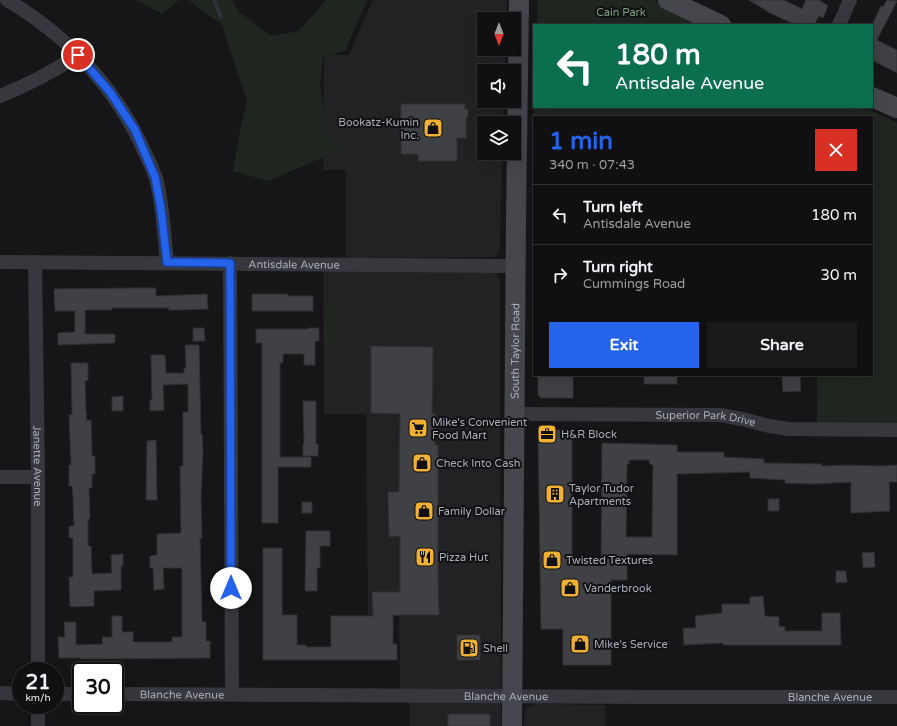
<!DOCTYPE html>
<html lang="en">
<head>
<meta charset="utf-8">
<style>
	body { margin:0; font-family:"Varela Round",sans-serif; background:#19191b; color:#f1f3f6; height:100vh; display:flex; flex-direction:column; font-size:15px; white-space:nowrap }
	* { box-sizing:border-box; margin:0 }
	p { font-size:13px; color:#9c9d9f }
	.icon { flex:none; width:22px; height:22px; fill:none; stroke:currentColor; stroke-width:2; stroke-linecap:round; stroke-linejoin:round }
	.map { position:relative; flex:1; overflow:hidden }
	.details { position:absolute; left:533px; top:116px; width:340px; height:260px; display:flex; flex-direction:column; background:#101012; border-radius:0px; box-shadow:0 4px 16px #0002,0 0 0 1px #303032 }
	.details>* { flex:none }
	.banner { position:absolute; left:533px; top:24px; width:340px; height:84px; border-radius:0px; box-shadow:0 4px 16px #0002,0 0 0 1px #303032; background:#0b6e4f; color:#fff; overflow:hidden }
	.needle { width:26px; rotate:180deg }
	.tools { position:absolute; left:477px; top:12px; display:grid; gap:8px }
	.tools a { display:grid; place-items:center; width:44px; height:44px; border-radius:0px; background:#101012; box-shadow:0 4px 16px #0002,0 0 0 1px #303032; font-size:20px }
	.speed { position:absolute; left:12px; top:662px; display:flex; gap:8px; font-size:20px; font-weight:700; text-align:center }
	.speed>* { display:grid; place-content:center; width:52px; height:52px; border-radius:50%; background:#101012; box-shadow:0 4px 16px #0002,0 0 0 1px #303032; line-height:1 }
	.speed small { font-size:10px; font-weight:400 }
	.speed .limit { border:2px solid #111; border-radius:6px; background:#fff; color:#111 }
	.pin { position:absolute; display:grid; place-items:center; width:34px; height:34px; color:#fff; margin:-17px; border:2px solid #fff; border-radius:50%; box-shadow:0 1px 4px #0007 }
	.me { position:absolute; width:44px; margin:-22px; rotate:0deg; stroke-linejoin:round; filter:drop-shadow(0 0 3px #0008) }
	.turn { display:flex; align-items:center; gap:14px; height:84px; padding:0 16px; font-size:18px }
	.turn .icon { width:52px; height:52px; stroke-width:2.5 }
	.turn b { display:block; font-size:28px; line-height:34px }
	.round { display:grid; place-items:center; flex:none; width:42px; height:42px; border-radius:0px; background:#19191b }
	.head { display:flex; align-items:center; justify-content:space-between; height:68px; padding:0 16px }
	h1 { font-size:24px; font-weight:800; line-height:30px; color:#2563eb }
	.button { display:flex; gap:8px; margin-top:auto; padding:8px 16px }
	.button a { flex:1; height:46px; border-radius:0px; background:#2563eb; color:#fff; font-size:16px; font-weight:800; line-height:46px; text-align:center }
	.button a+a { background:#19191b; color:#f1f3f6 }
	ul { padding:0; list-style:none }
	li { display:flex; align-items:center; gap:12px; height:60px; padding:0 16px; border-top:1px solid #303032 }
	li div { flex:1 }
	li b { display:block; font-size:15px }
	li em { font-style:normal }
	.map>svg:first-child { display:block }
	.built { fill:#222225 }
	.green { fill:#1e261f }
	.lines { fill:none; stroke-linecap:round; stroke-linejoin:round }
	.stream { stroke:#2c353c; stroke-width:3.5 }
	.building { fill:#404145; stroke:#303034; fill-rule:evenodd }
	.street { stroke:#37383d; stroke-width:14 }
	.secondary { stroke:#45474d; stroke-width:20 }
	.route-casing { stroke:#184099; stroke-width:10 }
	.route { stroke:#2563eb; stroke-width:7 }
	.labels { text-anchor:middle; stroke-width:4; stroke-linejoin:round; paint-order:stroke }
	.park-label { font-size:11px; fill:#7fa381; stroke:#111113 }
	.poi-label { font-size:11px; fill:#a8adb8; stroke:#111113; text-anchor:start }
	.street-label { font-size:11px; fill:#a8adb8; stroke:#111113 }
</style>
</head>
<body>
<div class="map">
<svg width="897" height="726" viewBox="0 0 897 726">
	<rect width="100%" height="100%" fill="#161618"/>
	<g class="built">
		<path d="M373,0h134l-1,19h-22v30h21v22h-21v30h20l-1,22h-19v30h18l-2,96 -2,4 -5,4 -147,1v-88h-23l1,-115h25z"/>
		<path d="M323,271l167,1 6,2 3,4 1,4 1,444h-91v-23l-10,-14 -1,-73 -31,-1 -2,-201h-42z"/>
		<path d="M535,704l70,1v21h-81l1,-15 2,-4z"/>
	</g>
	<g class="green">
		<path d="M136,0h43l-17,14z"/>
		<path d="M188,0h44l7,12 33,24 27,-5 27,-31h41l-22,51 -22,6 -3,28 7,51 18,17 -10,-1 -67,29 -35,-10 7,-41 7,-29 -25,-76z"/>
		<path d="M538,0h115l51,25h-167z"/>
		<path d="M534,107h330l33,16v301h-80v-49h55v-258h-338v48l-2,-1z"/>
		<rect x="325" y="303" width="9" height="43"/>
	</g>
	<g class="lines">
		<path class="stream" d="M214,0l7,17"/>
	</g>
	<g class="building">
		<path d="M749,0h35l18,9 4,-9h13l9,6 -5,12 -4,-2 -5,9h-18l-26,-12z"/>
		<path d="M887,0l10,1 -20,39 20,10v23l-25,-13v-35l9,-19 2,1z"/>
		<path d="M401,104h64v5h3v9h-2v20h-9v23h-39v-7h-17z"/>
		<path d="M132,288h24v8l51,-2 1,15 -32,1h-7v-2h-57v2h-27v24h30v9l-57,2v-12l17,-1v-21h-20l-1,-22z"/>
		<path d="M252,294h36v2h25v15h-61z"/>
		<path d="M193,328h11l1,13h-12z"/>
		<path d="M308,328h11v13h-4v24h-11v-11h-21v9h-3v94h31v10h-33v56h-16v-180h-6v-14h52z"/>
		<path d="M185,345h14l2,89h1l1,17 -2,45 1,42h-2l2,84h4v19h4v17l-130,1v-1h-21l-1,-21h7l-1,-15h12v23l27,-1 -1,-7h10v-21h10v16h11v10h39v-5h10v-69h-19l1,21 -10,1 -1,-22h-3v-12l7,-1v-21l24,-1 -1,-67h3v-54h5v-28l-25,1 1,25 -14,1v-11h2l-1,-45h14l1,18h18v-5h2z"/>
		<path d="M371,346l62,1 -1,67h3v31h3v127l1,43h-46v29h4v16h-134v-112h19v67h15v30h9v2h25v-31h42l-1,-24h28v-56l-11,1 -1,-45h11l1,-78 -29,-1z"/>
		<path d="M71,363h17v17l-3,1 1,30 1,10 4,-1 1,36h3v18h-3v14h-3l1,31h-2v27h3l1,28 20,-1 -1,-18 12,-1v12h-2v24l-27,1v15l-24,1 -1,-30h4v-39h-4v-12h5l-1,-30 -1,-10h-3v-21h2l-2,-50h3z"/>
		<path d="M538,375h35v23h-32l-3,-3z"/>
		<rect x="644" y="375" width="33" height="9"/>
		<path d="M800,375l1,16 -18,1 -1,-16z"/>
		<path d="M123,396v15h-11v-14z"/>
		<path d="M303,401h13v43h2v12h-15v-12h1z"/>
		<path d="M543,430h29v135l29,1 1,-123 75,2v7h47v5l40,2v4l58,1v2l26,-1 31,1 18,-1v17h-8l1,29 -39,2v-31l-37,2 -29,-1v-3l-35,-2v-6l-73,2v81l-50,-1v26h-16v85h-48v-36h-22l-3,-195zM629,460h20l1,4 3,1 -1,72h-26l1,-73h2z"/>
		<path d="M156,440l1,60h-11l1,-59z"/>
		<rect x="768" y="499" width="11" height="12"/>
		<rect x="302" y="502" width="10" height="11"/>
		<path d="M306,531h24v15h-10v22h-3v23h-12z"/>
		<path d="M874,552l1,15 -12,1 -1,-15z"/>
		<path d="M836,571h10l1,11 -11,1z"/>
		<path d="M763,596l2,20 14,1v9l6,1v4h37v-18h18l1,32h-118v-2l-39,2 -1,-17h13l-1,-12 27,-3v-9h28v-7z"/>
		<rect x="457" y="635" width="23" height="25"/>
		<rect x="448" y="714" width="42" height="12"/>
	</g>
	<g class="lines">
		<g class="street">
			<path d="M7,0c60,35 110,89 138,153 4,8 8,17 11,25 7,27 8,56 11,84"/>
			<path d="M839,25l11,-25"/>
			<path d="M0,96c27,-11 53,-24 78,-41"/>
			<path id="s1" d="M0,262l516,4"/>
			<path id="s2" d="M35,262l3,215v194"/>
			<path d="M230,263l2,431"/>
			<path id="s3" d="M514,414l206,1 22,4 27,7 20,3 108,1"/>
			<path d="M0,477h38"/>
			<path d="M0,693l21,1"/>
			<path d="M55,694h26"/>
			<path id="s4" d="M115,694l542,3h240"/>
			<path d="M38,705v21"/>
		</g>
		<g class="secondary">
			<path d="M668,0l53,25"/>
			<path d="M872,97l25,11"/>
			<path id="s5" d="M512,726l4,-505 3,-221"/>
		</g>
	</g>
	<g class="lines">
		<g class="route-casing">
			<path id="route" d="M78,55l32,37 25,38 20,47 6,32 6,53 63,1 1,325"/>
		</g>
		<use href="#route" class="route"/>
	</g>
	<defs>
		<g id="shop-square" transform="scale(1)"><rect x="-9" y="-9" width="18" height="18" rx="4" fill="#f2b134" stroke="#111113"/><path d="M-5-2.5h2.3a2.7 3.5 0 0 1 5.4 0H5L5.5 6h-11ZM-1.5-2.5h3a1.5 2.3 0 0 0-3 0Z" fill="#111"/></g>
		<g id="supermarket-square" transform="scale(1)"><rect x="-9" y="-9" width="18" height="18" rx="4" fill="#f2b134" stroke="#111113"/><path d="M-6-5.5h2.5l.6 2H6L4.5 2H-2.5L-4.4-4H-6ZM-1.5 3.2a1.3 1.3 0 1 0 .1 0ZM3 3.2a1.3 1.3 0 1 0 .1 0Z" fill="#111"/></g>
		<g id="office-square" transform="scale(1)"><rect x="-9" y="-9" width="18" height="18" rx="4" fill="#f2b134" stroke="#111113"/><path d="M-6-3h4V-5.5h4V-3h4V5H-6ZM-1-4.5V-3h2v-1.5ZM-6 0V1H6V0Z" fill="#111"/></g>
		<g id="building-square" transform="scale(1)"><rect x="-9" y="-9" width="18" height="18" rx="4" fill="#f2b134" stroke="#111113"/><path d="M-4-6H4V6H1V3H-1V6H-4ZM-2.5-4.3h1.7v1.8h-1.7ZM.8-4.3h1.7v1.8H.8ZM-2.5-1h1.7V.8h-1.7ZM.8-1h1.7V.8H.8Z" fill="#111"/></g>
		<g id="restaurant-square" transform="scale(1)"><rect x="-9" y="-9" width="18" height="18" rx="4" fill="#f2b134" stroke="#111113"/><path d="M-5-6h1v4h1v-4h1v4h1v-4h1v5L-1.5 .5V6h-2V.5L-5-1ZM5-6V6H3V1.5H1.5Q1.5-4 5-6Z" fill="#111"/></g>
		<g id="fuel-square" transform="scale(1)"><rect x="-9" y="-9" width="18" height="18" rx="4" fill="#f2b134" stroke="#111113"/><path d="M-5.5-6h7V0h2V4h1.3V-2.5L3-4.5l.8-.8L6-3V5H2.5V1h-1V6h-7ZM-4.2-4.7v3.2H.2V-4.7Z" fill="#111"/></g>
	</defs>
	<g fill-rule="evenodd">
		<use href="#shop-square" x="433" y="128"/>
		<use href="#supermarket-square" x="418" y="428"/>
		<use href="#office-square" x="547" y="434"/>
		<use href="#shop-square" x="422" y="463"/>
		<use href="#building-square" x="555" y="494"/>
		<use href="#shop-square" x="424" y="511"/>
		<use href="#restaurant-square" x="425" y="557"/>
		<use href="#shop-square" x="552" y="560"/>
		<use href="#shop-square" x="570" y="588"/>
		<use href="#shop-square" x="580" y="644"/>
		<use href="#fuel-square" x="469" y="648"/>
	</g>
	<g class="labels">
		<g class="park-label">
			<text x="621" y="16">Cain Park</text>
		</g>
		<g class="poi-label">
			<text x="419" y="126" text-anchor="end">Bookatz-Kumin<tspan x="419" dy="13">Inc.</tspan></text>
			<text x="432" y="426">Mike's Convenient<tspan x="432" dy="13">Food Mart</tspan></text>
			<text x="561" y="438">H&amp;R Block</text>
			<text x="436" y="467">Check Into Cash</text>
			<text x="569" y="492">Taylor Tudor<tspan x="569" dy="13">Apartments</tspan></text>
			<text x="438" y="515">Family Dollar</text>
			<text x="439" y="561">Pizza Hut</text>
			<text x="566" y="564">Twisted Textures</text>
			<text x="584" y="592">Vanderbrook</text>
			<text x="594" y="648">Mike's Service</text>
			<text x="483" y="652">Shell</text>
		</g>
		<g class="street-label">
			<text dy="4" stroke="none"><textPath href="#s1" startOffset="294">Antisdale Avenue</textPath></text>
			<text dy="4" stroke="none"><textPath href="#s5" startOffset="375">South Taylor Road</textPath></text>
			<text dy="4" stroke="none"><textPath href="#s3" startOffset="192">Superior Park Drive</textPath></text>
			<text dy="4" stroke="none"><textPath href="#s2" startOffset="204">Janette Avenue</textPath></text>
			<text dy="4" stroke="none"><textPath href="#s4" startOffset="67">Blanche Avenue</textPath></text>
			<text dy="4" stroke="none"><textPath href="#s4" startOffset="391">Blanche Avenue</textPath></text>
			<text dy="4" stroke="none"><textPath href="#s4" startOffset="715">Blanche Avenue</textPath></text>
		</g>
	</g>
</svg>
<div class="tools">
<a><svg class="needle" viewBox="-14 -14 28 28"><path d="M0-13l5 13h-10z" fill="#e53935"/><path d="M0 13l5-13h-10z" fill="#9c9d9f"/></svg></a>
<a><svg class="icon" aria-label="sound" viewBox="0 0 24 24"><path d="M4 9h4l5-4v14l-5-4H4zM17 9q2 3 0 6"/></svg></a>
<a><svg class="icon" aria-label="layers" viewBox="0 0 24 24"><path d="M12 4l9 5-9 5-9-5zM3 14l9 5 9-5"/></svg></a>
</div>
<div class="speed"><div>21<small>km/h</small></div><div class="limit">30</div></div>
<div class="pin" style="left:78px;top:55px;background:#d93025"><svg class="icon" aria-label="arrive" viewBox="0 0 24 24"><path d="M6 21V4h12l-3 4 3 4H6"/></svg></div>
<svg class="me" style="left:231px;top:588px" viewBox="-20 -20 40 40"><circle r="19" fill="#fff"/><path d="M0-13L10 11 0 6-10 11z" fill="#2563eb"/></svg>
<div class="banner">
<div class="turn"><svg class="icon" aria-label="left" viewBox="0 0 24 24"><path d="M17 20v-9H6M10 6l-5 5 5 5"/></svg><div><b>180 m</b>Antisdale Avenue</div></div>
</div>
<section class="details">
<div class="head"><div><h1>1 min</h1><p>340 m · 07:43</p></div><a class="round" style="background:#d93025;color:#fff"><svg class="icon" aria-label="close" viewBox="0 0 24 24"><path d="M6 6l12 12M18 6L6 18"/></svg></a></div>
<ul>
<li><svg class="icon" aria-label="left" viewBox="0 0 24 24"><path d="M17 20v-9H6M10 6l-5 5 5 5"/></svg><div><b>Turn left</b><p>Antisdale Avenue</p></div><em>180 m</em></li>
<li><svg class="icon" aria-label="right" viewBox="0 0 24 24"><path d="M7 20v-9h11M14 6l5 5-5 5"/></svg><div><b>Turn right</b><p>Cummings Road</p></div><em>30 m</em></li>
</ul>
<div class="button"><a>Exit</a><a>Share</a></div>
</section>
</div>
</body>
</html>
